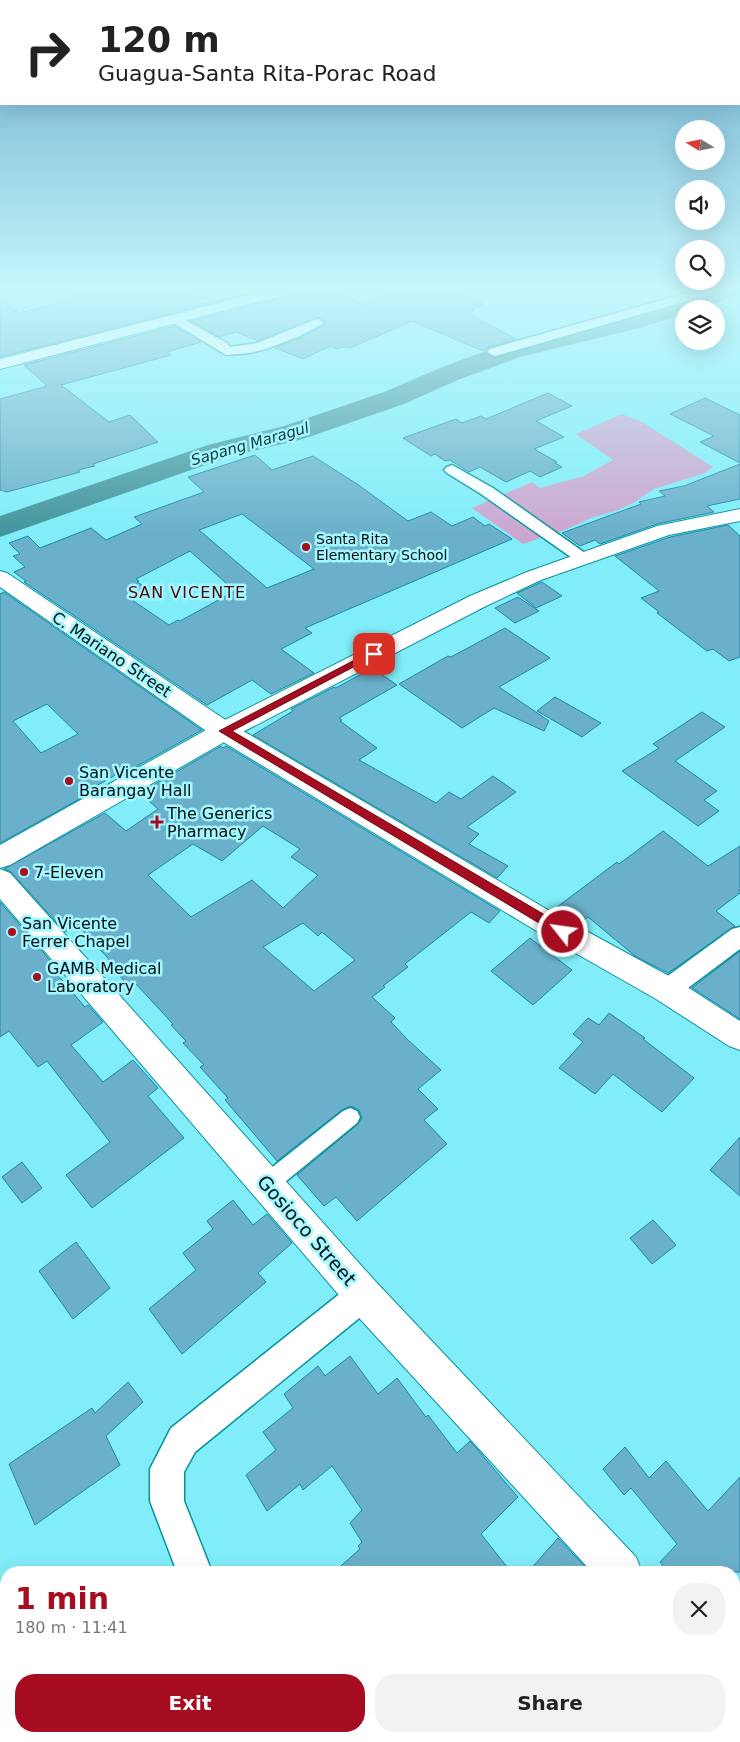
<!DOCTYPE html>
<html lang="en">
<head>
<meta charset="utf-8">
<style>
	body { margin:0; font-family:"DejaVu Sans",sans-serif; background:#f2f2f2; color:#222; height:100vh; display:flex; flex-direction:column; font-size:19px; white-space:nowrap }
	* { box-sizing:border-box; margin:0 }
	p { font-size:16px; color:#767676 }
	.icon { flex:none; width:28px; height:28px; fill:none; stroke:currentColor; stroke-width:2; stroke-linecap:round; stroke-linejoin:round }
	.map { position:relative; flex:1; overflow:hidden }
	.panel { position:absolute; left:0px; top:1566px; width:740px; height:176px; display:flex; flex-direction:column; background:#fff; border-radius:20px 20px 0 0; box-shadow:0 5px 20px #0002 }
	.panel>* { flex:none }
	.guide { position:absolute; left:0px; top:0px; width:740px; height:105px; box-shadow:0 5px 20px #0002; background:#fff; color:#222; overflow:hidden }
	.needle { width:32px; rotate:280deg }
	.buttons { position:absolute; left:675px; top:120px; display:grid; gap:10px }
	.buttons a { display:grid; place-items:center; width:50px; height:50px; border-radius:50%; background:#fff; box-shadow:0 5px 20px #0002; font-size:25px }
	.pin { position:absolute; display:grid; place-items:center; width:42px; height:42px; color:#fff; margin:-21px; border-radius:10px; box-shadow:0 2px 8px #0006 }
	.me { position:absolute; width:55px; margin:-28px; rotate:300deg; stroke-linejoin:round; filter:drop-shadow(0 0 4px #0008) }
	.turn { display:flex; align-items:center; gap:18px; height:105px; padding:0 15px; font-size:22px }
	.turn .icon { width:65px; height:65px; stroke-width:2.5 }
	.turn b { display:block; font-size:35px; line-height:42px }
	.round { display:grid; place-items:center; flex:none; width:52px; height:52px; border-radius:20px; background:#f2f2f2 }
	.summary { display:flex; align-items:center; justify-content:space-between; height:85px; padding:0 15px }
	h1 { font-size:30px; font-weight:800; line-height:38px; color:#a60d20 }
	.primary-button { display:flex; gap:10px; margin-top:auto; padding:10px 15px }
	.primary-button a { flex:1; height:58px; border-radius:20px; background:#a60d20; color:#fff; font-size:20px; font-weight:800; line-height:58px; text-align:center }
	.primary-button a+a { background:#f2f2f2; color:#222 }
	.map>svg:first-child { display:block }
	.green { fill:#cca6cf }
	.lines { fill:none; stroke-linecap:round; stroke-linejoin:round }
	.river { fill:#42949c; fill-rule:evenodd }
	.building { fill:#6ab0ca; stroke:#1d87a7; fill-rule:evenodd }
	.pedestrian-casing { stroke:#08929d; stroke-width:3 }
	.minor-casing { stroke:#08929d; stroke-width:3 }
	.tertiary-casing { stroke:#08929d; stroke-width:2 }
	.secondary-casing { stroke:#08929d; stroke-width:2 }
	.pedestrian { fill:#fff; fill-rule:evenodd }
	.minor { fill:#fff; fill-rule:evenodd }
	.tertiary { fill:#fff; fill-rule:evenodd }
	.secondary { fill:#fff; fill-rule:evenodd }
	.route { fill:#a60d20; stroke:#6c0815 }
	.poi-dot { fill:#a60d20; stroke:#a3f7ff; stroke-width:2 }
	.labels { text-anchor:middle; stroke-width:5; stroke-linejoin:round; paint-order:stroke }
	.far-poi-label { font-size:14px; fill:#000f12; stroke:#a3f7ff; text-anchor:start }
	.far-water-label { font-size:15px; font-style:italic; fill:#12393d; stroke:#a3f7ff }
	.far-quarter-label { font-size:16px; letter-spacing:1px; fill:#500b0f; stroke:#a3f7ff }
	.street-label { font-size:16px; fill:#000f12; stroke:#a3f7ff }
	.poi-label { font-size:16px; fill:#000f12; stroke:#a3f7ff; text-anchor:start }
	.near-street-label { font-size:19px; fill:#000f12; stroke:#a3f7ff }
</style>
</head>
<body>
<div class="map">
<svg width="740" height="1742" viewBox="0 0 740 1742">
	<rect width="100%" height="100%" fill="#80edf8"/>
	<path class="green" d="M622,414l20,8 71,45 -8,6 -51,16 -21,14 -18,8 -24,7 -26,12 -42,14 -51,-36 60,-26 8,6 44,-12 29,-16 -37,-26z"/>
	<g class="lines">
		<path class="river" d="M704,291h36l-4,5 -38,13h-14v5l-41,13 -123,30 -62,23 -54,24 -101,35 -75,18 -228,80v-21l208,-71 76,-19 100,-34 56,-24 62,-23 125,-29z"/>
	</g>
	<g class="building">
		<path d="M69,291h100l4,2 11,-2 20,13 55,-13 -259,66v-58l19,14 62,-16z"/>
		<path d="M292,291h41l32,14 35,-14h54l30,13 -12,5 3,1 -7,3 48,26 -28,8 -5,4 -71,-30 -62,27 -5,-2 -8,3 -7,-3 -27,13 -28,-11 26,-10 24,-13v-4l-6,-4 -61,24 -22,-9 -17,5 -28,-16 97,-25z"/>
		<path d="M174,326l27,16 -34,10 4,3 -110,30 48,37 21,-7 28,27 -65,22 2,2 -17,4 2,2 -73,20 -7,-2v-91l47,-13 -23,-21z"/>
		<path d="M548,393l24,13 -36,15 28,16 -30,12 23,13 -2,1 7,4 -22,10 -10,-6 -24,11 -26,-15 -11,5 -19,-12 -5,1 -10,-7 -4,2 -28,-18 53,-19 6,4 19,-7 5,3z"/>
		<path d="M705,398l35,17v48l-40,-21 14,-6 -44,-22z"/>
		<path d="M255,455l17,15 41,-14 44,28 51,37 23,-9 21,14 21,-9 12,9 4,-2 23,15 -207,89 7,5 -31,16 33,24 -43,21 -19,-14 -45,25 -183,-123 2,-1 -12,-9 11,-5 -12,-11 7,-2 -11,-11 19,-7 12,12 51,-20 15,12 36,-16 -8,-7 70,-25 -16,-15zM242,514l72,55 -47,19 -68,-58zM190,551l45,40 -55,30 -2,-1 -9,5 -37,-25 18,-10 -13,-8 2,-1 -3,-2z"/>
		<path d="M740,464v35l-33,7 7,6 -57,12 -57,20 -5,-4 -15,6 -18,-13 79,-29 -2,-2 26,-6 -6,-5 25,-5z"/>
		<path d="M728,525l12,11v121l-11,4 -16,-12 -6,2 -50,-38 2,-1 -18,-14 18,-7 -44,-35 55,-19z"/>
		<path d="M542,582l20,14 -26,12 -19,-15z"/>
		<path d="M4,592l198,138 -81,45 -2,-2 -37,21 3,2 -85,47v-249zM47,704l31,30 -37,19 -28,-32z"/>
		<path d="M518,597l21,14 -24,12 -20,-15z"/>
		<path d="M505,628l45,30 -51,29 50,34 -5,10 -50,-23 -32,20 -63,-44 49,-28 3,1z"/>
		<path d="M372,668l25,17 -58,33 3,2 -2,1 37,27 -18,12 77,43 13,-11 12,7 32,-23 23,16 -49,35 12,7 -10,10 39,22 -11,12 -244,-143 40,-24 -2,-2 43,-22 2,1z"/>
		<path d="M555,697l46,26 -19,14 -45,-26z"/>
		<path d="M702,712l23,15 -50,34 42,30 -13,9 15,11 -21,15 -76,-55 37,-23 -6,-4z"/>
		<path d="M221,746l2,2 3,-2 274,165 -11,12 -18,-11 -66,52 3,3 -25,19 2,1 -13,10 23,21 -4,4 17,18 33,30 -23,19 20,20 -14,11 23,24 -90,77 -21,-24 -12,9 -27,-31 61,-51 4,-6 -3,-8 -8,-4 -9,4 -65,51 -52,-61 3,-2 -28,-31 4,-2 -21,-22 3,-2 -15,-16 2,-1 -37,-40 -5,4 -20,-21 3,-2 -37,-41 -12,8 -54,-60 -7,-3 101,-56 21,18 32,-22 -18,-16zM263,826l37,23 -9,8 27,18 -35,33 -31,-28 -61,37 -43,-42 45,-31 29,17zM303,923l15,13 4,-4 33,28 -41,31 -51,-44z"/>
		<path d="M663,831l45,35 32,-20v47l-24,18 19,15 -67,47 -33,-17 -47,-39 -10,7 -21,-17 60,-45 2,2z"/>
		<path d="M0,902l40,46 18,23 -2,2 29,34 3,-2 15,17 -32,23 32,37 30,-22 25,28 -10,8 36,42 -92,70 -26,-33 44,-33 -63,-81 -9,6 -29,-36 -9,6z"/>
		<path d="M530,938l42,32 -39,35 -42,-34z"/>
		<path d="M740,951v68l-48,-31z"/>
		<path d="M609,1013l36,25 -2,1 51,39 -32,34 -49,-38 -18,20 -36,-26 24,-26 -10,-8 15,-16 11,7z"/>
		<path d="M740,1137v59l-30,-26z"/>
		<path d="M22,1162l20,26 -20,15 -20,-26z"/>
		<path d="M233,1200l20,25 14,-11 25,29 -34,30 8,9 -84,72 -33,-45 47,-39 -13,-17 30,-24 -6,-8z"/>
		<path d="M653,1220l23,25 -24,19 -22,-26z"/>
		<path d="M76,1242l34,46 -37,31 -34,-48z"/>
		<path d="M350,1356l28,38 19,-16 29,39 2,-2 29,38 13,-12 48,56 -37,37 30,38h-177l26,-23 -2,-3 4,-4 -12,-19 12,-13 -30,-44 -29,24 -3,-6 -33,27 -21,-36 30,-25 -13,-18 30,-24 -9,-14 34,-28 7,10z"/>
		<path d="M128,1382l15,20 -37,34 14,29 -85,60 -26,-61 83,-56 3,5z"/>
		<path d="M625,1447l24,31 17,-17 42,50 32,-34v95h-72l-8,-10 17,-18 -46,-56 -7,7 -21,-26z"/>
		<path d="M558,1538l32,34h-62z"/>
	</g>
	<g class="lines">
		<g class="pedestrian-casing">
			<path id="pedestrian" d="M350,1108l7,3 3,6 -3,6 -83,68 -7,3 -7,-3 -3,-7 3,-7 83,-66z"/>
		</g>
		<g class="minor-casing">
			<g id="minor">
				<path d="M694,291h19l-2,3 -212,61 -5,1 -7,-4 2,-3z"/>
				<path d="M176,315l51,28 3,4 27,-4 57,-23 4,-1 6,4 -24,13 -34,13 -16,4 -24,2 -54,-33 -2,-3z"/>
				<path d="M452,465l41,23 99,70 -2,4h-12l-97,-68 -34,-21 -3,-3 3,-3z"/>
				<path d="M740,927v22l-64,48 -9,3 -9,-3 -3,-7 3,-7 74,-54z"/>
				<path d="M363,1280l11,4 4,11 -4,11 -179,146 -11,20v29l28,71h-35l-27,-71v-32l21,-41 181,-144z"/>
				<path d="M7,1736h43l-2,6h-43z"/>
			</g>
		</g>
		<g class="tertiary-casing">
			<g id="tertiary">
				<path d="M266,291h24l-2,3 -288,75v-10z"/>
				<path d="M0,571l7,2 226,152 322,189 123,67 62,40v29l-11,-4 -73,-47 -121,-69 -320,-193 -215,-150z"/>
				<path d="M0,869l10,4 366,409 260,275 6,15h-50l-242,-264 -350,-409z"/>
				<path d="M734,1670l6,3v50l-6,-3z"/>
			</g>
		</g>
		<g class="secondary-casing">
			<path id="secondary" d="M740,509v12l-71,14 -128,45 -55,26 -253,131 -223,128 -10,3v-23l215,-120 255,-129 57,-24 130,-46z"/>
		</g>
		<use href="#pedestrian" class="pedestrian"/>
		<use href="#minor" class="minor"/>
		<use href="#tertiary" class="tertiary"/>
		<use href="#secondary" class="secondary"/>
	</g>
	<linearGradient id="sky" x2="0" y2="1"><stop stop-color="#65a7ca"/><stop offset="0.54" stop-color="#c6f7fc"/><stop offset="1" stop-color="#c6f7fc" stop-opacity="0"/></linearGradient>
	<rect width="740" height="535" fill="url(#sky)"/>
	<path class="route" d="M370,652h7l1,2 -146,77 335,197 2,4 -2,3h-8l-340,-204z"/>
	<g class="poi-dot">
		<circle cx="306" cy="547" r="5"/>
		<circle cx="69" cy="781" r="5"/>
		<path d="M154.5 814.5h5v5h5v5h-5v5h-5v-5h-5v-5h5z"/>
		<circle cx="24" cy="872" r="5"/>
		<circle cx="12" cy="932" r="5"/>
		<circle cx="37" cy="977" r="5"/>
	</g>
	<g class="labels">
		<g class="far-poi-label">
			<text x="316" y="544">Santa Rita<tspan x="316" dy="16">Elementary School</tspan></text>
		</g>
		<g class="far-water-label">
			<text transform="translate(250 444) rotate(-16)" y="5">Sapang Maragul</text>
		</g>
		<g class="far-quarter-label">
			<text x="187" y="598">SAN VICENTE</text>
		</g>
		<g class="street-label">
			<text transform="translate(112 654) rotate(34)" y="6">C. Mariano Street</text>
		</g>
		<g class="poi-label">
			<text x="79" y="778">San Vicente<tspan x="79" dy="18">Barangay Hall</tspan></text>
			<text x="167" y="819">The Generics<tspan x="167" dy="18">Pharmacy</tspan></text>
			<text x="34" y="878">7-Eleven</text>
			<text x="22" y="929">San Vicente<tspan x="22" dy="18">Ferrer Chapel</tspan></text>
			<text x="47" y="974">GAMB Medical<tspan x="47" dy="18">Laboratory</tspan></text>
		</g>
		<g class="near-street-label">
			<text transform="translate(307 1230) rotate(49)" y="7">Gosioco Street</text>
		</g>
	</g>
</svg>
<div class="buttons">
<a><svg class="needle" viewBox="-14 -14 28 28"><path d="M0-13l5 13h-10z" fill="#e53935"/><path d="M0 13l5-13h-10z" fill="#767676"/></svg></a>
<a><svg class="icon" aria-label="sound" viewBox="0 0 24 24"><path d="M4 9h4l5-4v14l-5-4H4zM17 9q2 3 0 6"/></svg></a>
<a><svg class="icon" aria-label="search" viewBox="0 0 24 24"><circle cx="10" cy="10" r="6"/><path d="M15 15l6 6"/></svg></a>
<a><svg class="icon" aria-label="layers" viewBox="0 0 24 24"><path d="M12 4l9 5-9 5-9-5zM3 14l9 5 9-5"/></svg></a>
</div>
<div class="pin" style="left:374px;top:654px;background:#d93025"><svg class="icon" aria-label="arrive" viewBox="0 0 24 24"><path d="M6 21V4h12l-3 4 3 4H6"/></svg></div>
<svg class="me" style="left:563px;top:932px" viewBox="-20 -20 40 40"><circle r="17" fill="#a60d20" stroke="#fff" stroke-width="3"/><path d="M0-11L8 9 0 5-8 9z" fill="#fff"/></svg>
<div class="guide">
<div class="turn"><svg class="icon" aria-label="right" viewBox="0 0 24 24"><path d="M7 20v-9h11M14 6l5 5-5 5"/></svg><div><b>120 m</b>Guagua-Santa Rita-Porac Road</div></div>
</div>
<section class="panel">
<div class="summary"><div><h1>1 min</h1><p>180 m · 11:41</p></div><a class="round"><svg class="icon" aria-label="close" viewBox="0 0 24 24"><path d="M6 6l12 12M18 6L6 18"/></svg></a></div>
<div class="primary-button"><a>Exit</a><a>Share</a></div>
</section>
</div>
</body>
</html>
